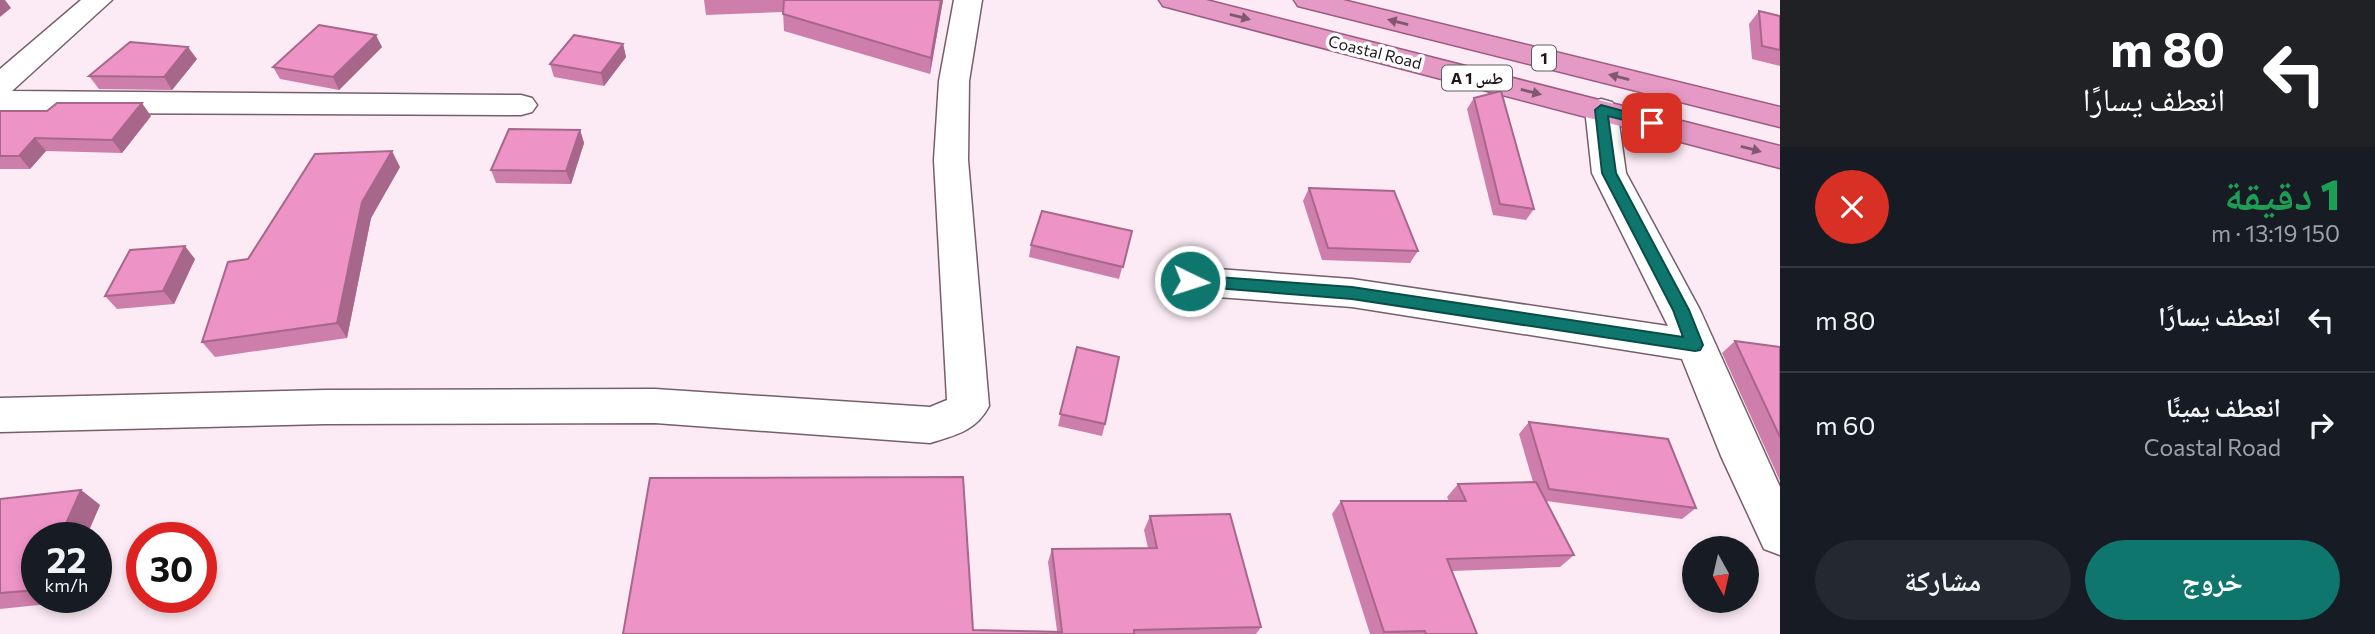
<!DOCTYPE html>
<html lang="ar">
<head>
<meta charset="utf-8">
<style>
	body { margin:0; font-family:Commissioner,"Noto Naskh Arabic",sans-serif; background:#242831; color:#f1f3f6; direction:rtl; height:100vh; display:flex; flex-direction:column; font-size:26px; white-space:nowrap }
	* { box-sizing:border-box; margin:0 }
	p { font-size:23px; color:#9ea1a6 }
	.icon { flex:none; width:38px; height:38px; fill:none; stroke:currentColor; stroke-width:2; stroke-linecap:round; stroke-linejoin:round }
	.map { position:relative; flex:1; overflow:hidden; direction:ltr }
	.sheet { display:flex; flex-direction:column; background:#171b24; width:595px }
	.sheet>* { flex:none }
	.banner { background:#202124; color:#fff; overflow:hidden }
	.needle { width:46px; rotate:172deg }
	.buttons { position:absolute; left:1682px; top:536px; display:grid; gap:14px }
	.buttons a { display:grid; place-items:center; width:77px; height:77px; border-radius:50%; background:#171b24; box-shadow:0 4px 10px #0003; font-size:35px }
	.speed { position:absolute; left:21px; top:522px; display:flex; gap:14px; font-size:35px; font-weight:700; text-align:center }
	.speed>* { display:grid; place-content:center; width:91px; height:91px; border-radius:50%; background:#171b24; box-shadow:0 4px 10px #0003; line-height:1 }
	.speed small { font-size:18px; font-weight:400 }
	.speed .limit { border:10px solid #d22; background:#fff; color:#111 }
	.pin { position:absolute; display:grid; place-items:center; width:60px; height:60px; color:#fff; margin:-30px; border-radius:14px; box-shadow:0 4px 10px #0006 }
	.me { position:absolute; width:77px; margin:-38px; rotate:94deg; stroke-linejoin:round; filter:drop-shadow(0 0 5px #0008) }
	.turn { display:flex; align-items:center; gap:24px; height:147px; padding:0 35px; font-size:32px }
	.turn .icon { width:91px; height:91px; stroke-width:2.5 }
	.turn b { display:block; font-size:49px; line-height:60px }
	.round { display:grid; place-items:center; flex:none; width:74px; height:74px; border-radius:37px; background:#242831 }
	.summary { display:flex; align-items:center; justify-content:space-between; height:119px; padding:0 35px }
	h1 { font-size:42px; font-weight:800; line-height:52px; color:#1e9e55 }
	.action { display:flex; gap:14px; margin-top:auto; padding:14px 35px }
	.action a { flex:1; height:80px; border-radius:42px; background:#0f766e; color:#fff; font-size:28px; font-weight:800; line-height:80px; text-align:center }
	.action a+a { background:#242831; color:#f1f3f6 }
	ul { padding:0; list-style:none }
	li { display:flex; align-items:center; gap:21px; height:105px; padding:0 35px; border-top:2px solid #363941 }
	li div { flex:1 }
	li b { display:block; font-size:26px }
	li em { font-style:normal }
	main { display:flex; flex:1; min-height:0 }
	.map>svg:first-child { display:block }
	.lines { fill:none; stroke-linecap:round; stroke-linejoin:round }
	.minor-casing { stroke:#775e6b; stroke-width:3 }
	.trunk-casing { stroke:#9c5b7f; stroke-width:3 }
	.minor { fill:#fff; fill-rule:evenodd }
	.trunk { fill:#e49ac4; fill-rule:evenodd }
	.wall { fill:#cd7eaa }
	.shaded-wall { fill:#a7678b }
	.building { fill:#ee93c6; stroke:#a7678b; stroke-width:2 }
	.oneway { fill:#825870 }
	.route { fill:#0f766e; stroke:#0a4d48; stroke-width:2 }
	.labels { text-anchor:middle; stroke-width:7; stroke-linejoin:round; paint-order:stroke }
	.far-street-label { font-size:16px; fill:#20161c; stroke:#fefefe }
	.shield { fill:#fefefe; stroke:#635c60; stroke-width:2 }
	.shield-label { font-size:16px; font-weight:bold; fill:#20161c }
</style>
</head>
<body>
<main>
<section class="sheet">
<div class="banner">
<div class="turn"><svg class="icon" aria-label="left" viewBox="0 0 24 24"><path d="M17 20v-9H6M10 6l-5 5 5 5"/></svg><div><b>80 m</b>انعطف يسارًا</div></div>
</div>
<div class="summary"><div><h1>1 دقيقة</h1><p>150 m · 13:19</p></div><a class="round" style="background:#d93025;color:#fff"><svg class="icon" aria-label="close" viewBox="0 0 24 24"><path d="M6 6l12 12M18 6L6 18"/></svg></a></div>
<ul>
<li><svg class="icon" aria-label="left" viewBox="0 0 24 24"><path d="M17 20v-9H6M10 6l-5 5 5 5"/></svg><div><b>انعطف يسارًا</b></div><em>80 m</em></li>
<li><svg class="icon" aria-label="right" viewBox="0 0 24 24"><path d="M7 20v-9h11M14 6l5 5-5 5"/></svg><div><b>انعطف يمينًا</b><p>Coastal Road</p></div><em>60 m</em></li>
</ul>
<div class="action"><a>خروج</a><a>مشاركة</a></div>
</section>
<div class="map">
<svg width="1780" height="634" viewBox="0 0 1780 634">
	<rect width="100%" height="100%" fill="#fcebf4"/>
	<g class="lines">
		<g class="minor-casing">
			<g id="minor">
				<path d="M81,0h31l-100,91 509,4 11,3 5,7 -5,7 -11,3 -456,-2 -65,-3v-41z"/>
				<path d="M954,0h28l-13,81 -1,79 21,246c-13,25 -33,29 -59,37l-275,-20 -330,1 -325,8v-34l325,-8 330,-1 275,18 17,-7 -13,-240 5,-79z"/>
				<path d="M1601,99l11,3 5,7 9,64 74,137 80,177v68l-16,-6 -43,-93 -39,-97 -330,-52 -162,-12 -13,-4 -6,-10 6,-10 13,-4 162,12 316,47 -76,-153 -7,-64 5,-7z"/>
			</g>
		</g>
		<g class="trunk-casing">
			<g id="trunk">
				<path d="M1159,0h47l574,146v22l-617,-162z"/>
				<path d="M1294,0h49l437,107v20l-482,-121z"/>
			</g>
		</g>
		<use href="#minor" class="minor"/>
		<use href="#trunk" class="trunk"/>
	</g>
	<g class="wall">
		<path d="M704,0h239l-13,74 -146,-43 -1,-19 -77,3z"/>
		<path d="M1759,11l21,5v50l-28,-7 -3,-35z"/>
		<path d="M623,44l3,13 -22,29 -50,-9 -4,-13z"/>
		<path d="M382,47l-43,43 -59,-11 -7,-12z"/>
		<path d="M197,59l-25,31 -73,-1 -10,-13z"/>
		<path d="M1474,98l60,111 -8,11 -33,-5 -26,-106z"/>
		<path d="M0,111h47l104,5 -29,37 -76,-2 -16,18h-30z"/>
		<path d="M580,130l4,13 -13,41 -75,-1 -5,-13z"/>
		<path d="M400,167l-29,51 -24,120 -132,19 -13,-15 46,-83z"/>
		<path d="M1309,188l109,63 -8,12 -88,-3 -19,-59z"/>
		<path d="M1132,231l-13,48 -90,-22 2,-12z"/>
		<path d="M195,259l-21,45 -57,5 -12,-13z"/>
		<path d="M1735,341l45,6v134l-58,-128z"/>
		<path d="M1077,347l28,77 -3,12 -44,-10z"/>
		<path d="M1529,422l167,86 -14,11 -136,-18 28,54 -14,12 -108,4 25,63h-107l-38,-120 9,-13h108l-2,-4 11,-13 75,-2 -14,-48z"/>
		<path d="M81,490l19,15 -14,32h-49v60h24l-3,6 -58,6v-110z"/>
		<path d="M1150,516l111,111 -5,7h-633l350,-4 84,1 -9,-69 4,-13 96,-1 -4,-18z"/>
	</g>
	<g class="shaded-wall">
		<path d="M0,0h5l6,8 -11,9z"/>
		<path d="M941,0h2l-13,74 1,-16z"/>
		<path d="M376,35l6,12 -43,43 -6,-13z"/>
		<path d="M623,44l3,13 -22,29 -3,-13z"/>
		<path d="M188,47l9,12 -25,31 -8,-13z"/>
		<path d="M142,103l9,13 -29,37 -10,-13z"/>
		<path d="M580,130l4,13 -13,41 -5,-13z"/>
		<path d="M35,138l11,13 -16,18 -11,-13z"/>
		<path d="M392,151l8,16 -29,51 -24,120 -10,-15 25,-121z"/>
		<path d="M185,246l10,13 -21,45 -11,-13z"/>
		<path d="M81,490l19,15 -14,32h-26z"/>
		<path d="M48,597h13l-3,6z"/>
	</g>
	<g class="building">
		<path d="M784,0h157l-10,58 -148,-44z"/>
		<path d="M1759,11l21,5v34l-18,-4z"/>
		<path d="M319,25l57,10 -43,42 -60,-10z"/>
		<path d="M574,35l49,9 -22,29 -51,-9z"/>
		<path d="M130,42l58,5 -24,30 -75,-1z"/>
		<path d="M1501,91l33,118 -34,-5 -26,-106z"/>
		<path d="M57,103h85l-30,37 -77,-2 -16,18h-19v-45h47z"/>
		<path d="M509,129l71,1 -14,41 -75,-1z"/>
		<path d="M392,151l-30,51 -25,121 -135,19 26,-80 20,-3 67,-105z"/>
		<path d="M1309,188l85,3 24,60 -90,-3z"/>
		<path d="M1042,211l90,20 -9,36 -92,-22z"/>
		<path d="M185,246l-22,45 -58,5 25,-46z"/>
		<path d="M1735,341l45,6v90z"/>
		<path d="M1077,347l42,10 -14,67 -45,-10z"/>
		<path d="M1529,422l139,17 28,69 -147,-19z"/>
		<path d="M963,477l10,153 89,2 -10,-83 105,-1 -7,-32 80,-2 31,113 -127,3v4h-511l27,-156z"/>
		<path d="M1536,482l38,73 -127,4 30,75h-51l-1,-3 -41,1 -43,-131h125l-8,-17z"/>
		<path d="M81,490l-21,47h-23v53l-37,3v-94z"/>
	</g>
	<defs><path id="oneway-solid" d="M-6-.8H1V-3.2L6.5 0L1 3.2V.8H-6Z" transform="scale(1.75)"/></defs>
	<g class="oneway">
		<use href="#oneway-solid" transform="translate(1240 17) rotate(14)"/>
		<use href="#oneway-solid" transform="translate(1398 22) rotate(-166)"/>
		<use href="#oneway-solid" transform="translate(1619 77) rotate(-166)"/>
		<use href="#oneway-solid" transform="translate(1531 92) rotate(14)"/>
		<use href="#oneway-solid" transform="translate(1751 149) rotate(15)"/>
	</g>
	<path class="route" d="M1601,105l56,15 2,3 -7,4 -44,-11 8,57 73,137 14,35 -3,5 -5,1 -343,-52 -162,-13 -8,-5 8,-6 162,12 331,50 -10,-27 -71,-137 -7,-63z"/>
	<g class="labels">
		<g class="far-street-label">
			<text transform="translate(1375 52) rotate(14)" y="6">Coastal Road</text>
		</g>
		<g class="shield">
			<rect x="1532" y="45.5" width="24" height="25" rx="5"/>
			<rect x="1442" y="65.5" width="70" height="25" rx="5"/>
		</g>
		<g class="shield-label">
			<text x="1544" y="64">1</text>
			<text x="1477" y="84">A 1 طس</text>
		</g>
	</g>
</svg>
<div class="buttons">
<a><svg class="needle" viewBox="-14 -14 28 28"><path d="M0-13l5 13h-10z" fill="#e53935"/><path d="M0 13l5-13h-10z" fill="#9ea1a6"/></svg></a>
</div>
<div class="speed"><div>22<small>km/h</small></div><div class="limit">30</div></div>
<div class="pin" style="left:1652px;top:123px;background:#d93025"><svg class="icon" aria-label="arrive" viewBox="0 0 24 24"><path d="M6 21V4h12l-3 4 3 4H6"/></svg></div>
<svg class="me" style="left:1190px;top:281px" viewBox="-20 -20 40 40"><circle r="17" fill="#0f766e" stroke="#fff" stroke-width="3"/><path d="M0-11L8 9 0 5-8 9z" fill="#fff"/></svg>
</div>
</main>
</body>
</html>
